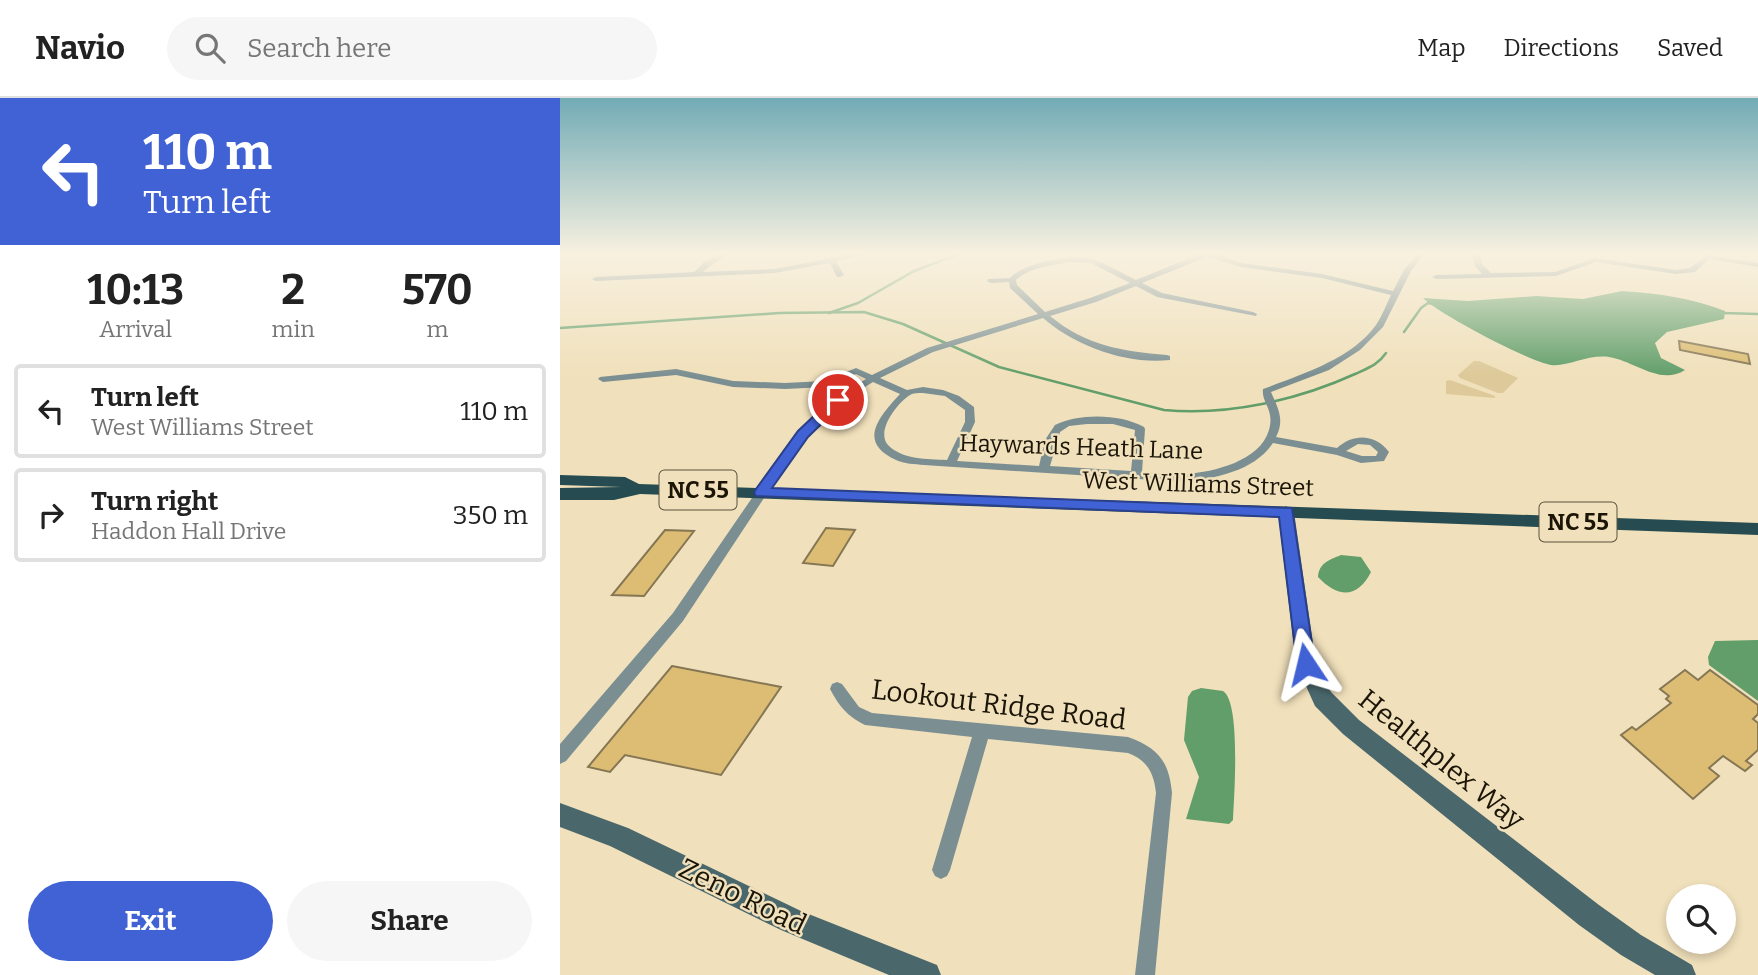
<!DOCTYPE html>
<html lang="en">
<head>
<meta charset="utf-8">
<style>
	body { margin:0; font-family:Bitter,serif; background:#f6f6f6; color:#222; height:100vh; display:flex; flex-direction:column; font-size:26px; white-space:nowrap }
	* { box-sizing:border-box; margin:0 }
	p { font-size:23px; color:#767676 }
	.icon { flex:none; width:38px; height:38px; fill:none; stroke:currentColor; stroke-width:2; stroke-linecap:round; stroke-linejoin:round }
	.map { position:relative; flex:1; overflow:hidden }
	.panel { display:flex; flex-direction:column; background:#fff; width:560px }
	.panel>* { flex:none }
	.banner { background:#4162d4; color:#fff; overflow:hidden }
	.tools { position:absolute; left:1106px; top:786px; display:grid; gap:14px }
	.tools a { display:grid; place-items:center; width:70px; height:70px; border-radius:50%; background:#fff; box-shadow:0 4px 10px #0003; font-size:35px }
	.pin { position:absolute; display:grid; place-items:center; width:60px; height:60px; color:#fff; margin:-30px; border:4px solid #fff; border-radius:50%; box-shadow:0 2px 7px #0007 }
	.me { position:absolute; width:77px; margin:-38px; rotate:350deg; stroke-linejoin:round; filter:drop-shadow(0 0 5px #0008) }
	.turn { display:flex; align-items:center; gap:24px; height:147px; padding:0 28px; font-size:32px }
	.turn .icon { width:91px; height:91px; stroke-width:2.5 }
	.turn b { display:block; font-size:49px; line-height:60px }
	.eta { display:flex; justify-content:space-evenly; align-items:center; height:119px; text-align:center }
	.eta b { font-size:42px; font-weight:700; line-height:49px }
	.primary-button { display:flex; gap:14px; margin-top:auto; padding:14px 28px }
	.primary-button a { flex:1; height:80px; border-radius:42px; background:#4162d4; color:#fff; font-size:28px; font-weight:700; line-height:80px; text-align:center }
	.primary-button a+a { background:#f6f6f6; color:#222 }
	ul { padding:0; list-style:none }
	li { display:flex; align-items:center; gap:21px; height:94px; margin:0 14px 10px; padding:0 14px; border:4px solid #e0e0e0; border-radius:7px }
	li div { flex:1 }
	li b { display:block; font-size:26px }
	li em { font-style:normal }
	header { display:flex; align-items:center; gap:42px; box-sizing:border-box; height:98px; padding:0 35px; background:#fff; border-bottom:2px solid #e0e0e0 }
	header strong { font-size:33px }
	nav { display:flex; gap:38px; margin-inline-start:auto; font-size:24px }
	.search { width:490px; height:63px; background:#f6f6f6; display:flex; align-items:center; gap:18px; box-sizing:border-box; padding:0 24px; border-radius:38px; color:#767676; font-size:26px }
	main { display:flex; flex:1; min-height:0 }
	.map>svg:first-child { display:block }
	.green { fill:#ddc999 }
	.water { fill:#619e6a }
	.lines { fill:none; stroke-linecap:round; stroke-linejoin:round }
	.stream { stroke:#619e6a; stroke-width:2.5 }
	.building { fill:#dcbd73; stroke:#857654; stroke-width:2 }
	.street { fill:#7b8f92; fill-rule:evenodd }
	.secondary { fill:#4a676c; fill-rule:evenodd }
	.primary { fill:#264c51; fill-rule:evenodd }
	.route { fill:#4162d4; stroke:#2a408a; stroke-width:2 }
	.labels { text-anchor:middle; stroke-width:5; stroke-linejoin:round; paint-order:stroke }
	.shield { fill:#f0e0bb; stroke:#5b523e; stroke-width:2 }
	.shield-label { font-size:23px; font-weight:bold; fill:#1b1508 }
	.street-label { font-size:24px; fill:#1b1508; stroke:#f0e0bb }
	.near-street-label { font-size:28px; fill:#1b1508; stroke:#f0e0bb }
</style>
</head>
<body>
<header>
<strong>Navio</strong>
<div class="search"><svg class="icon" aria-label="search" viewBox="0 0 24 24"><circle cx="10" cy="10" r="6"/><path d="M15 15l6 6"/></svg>Search here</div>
<nav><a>Map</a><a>Directions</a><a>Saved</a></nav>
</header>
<main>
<section class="panel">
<div class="banner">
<div class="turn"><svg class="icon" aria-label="left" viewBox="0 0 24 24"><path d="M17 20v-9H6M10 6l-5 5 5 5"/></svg><div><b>110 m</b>Turn left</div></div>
</div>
<div class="eta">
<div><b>10:13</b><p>Arrival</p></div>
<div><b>2</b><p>min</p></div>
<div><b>570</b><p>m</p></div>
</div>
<ul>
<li><svg class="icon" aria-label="left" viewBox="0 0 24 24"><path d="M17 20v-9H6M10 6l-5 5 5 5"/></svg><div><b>Turn left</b><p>West Williams Street</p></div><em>110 m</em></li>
<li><svg class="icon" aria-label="right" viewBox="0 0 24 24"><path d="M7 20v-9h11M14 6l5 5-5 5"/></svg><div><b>Turn right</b><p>Haddon Hall Drive</p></div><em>350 m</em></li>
</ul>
<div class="primary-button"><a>Exit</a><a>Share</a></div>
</section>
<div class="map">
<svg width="1198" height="877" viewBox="0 0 1198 877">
	<rect width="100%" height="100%" fill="#f0e0bb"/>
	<g class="green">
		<path d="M914,263h5l39,17 -15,15h-5l-38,-15 -2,-3z"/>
		<path d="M890,282l45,16v2l-49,-4v-13z"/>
	</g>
	<g class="water">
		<path d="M1062,193c35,2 70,7 103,20l-1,8 -57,13 -12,11 6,15 24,12c-25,16 -50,-9 -76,-13 -21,-3 -41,10 -58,8 -21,-3 -114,-52 -128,-67l45,3 68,-5 47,3z"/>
		<path d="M781,457l20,2 10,15c-14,27 -33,26 -53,5 1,-14 11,-17 23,-22z"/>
		<path d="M1198,542v61l-49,-36 -1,-8 7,-16z"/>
		<path d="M641,590l22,3c18,11 11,106 10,129l-4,4 -43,-5 13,-42 -15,-37 4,-43 4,-6z"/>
	</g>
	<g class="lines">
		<g class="stream">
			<path d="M269,215l29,-10 56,-32 47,-18"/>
			<path d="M1163,215l35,1"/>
			<path d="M0,230l219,-15 85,-1 39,12 96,43 165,43c64,6 134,-10 191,-36 13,-6 23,-9 31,-21"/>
			<path d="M844,234l17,-24 7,-5 5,1"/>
		</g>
	</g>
	<g class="building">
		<path d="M1119,243l69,13 2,10 -70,-14z"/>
		<path d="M266,430l29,2 -22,36 -30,-3z"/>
		<path d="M105,432l29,1 -50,65 -32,-1z"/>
		<path d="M112,568l109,21 -60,88 -96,-20 -15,17 -22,-5z"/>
		<path d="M1125,572l13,10 12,-10 48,35v9l-5,5 5,4v27l-12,11 6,4 -7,6 -22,-15 -14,12 10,8 -26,23 -72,-64 11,-8 4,3 35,-27 -5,-4 3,-3 -9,-7z"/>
	</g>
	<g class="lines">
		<g class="street">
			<path d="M162,155h9l-21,13 -7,6 71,-3 83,-16h16l-37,8 8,14 -4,2h-3l-7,-14 -56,10 -178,8 -4,-2 4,-2 98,-5 10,-10z"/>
			<path d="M642,155h12l28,10 80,11 71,17 11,-21 14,-17h7l-14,18 -28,56 -23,23 -31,20 -58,22c7,16 14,28 5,45l61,11c17,-15 38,-14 52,4l-5,9 -23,2 -24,-8 -64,-12c-19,28 -57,35 -89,39l-260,-17c-9,-1 -20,-1 -28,-5 -40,-18 -16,-44 4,-66l-27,-12 -32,20 -44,46 -114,173 -117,140 -6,3v-20l113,-131 116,-169 46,-46 31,-19 -10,-5 -30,13 -41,2 -52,-2 -57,-12 -73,7 -5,-3 2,-2 76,-8 57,12 52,2 39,-2 32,-13 16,7 55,-27 111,-34 -28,-26 -1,-6 -18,1 -4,-2 1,-2 22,-1c15,-16 64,-26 86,-18 13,5 27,14 40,20zM647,159l34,10 81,11 69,17c-5,10 -9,21 -15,30 -24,34 -76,50 -113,64 -2,14 12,20 6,41 -9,31 -55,42 -83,44 -15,1 -30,-1 -44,-2l3,-43 -1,-2c-24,-13 -64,-14 -89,-2l-10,15 -6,26 -82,-5 18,-39 -1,-15 -15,-11 -16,-6 -20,-3 -16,3 -27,-12 53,-26 110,-34c32,28 84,47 127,42v-4l-3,-1c-46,-4 -80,-9 -117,-39l46,-14 40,-16 21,11 99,19 1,-2 -4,-2 -91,-19 -20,-10zM509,164l22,1 39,20 -40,15 -45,14 -28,-27 -1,-5c14,-13 35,-14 53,-18zM363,295l22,3 20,14v12l-18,38c-20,-1 -44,0 -59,-15 -13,-14 11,-45 24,-51 2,-1 8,-1 11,-1zM527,326h26l22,6 -4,41 -81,-5 10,-34 9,-6zM798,346l12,1 8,7 -2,4h-14l-16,-5z"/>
			<path d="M912,155h8l3,12 8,8 64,-1 40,-14 81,12 14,-2 17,-13 51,8v4l-49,-8 -14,13 -19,2 -80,-12 -40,14 -120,3 -4,-2 4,-2 46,-1 -7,-8z"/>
			<path d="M277,584l5,2 17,23 13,6 256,24c30,11 41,24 44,56l-17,182h-20l21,-182c-2,-20 -9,-33 -28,-40l-140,-14 -38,131 -3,6 -6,3 -6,-3 -3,-6 40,-133 -107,-12c-18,-9 -26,-19 -35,-36l2,-5z"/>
		</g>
		<g class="secondary">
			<path d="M726,408l8,6 22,152 15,28 28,28 240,185 42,30 51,30 4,10h-41l-34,-20 -42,-30 -236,-191 -28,-28 -19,-42 -18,-152z"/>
			<path d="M0,705l68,25 173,83 136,54 4,10h-52l-108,-45 -171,-84 -50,-19z"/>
		</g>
		<path class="primary" d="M0,377l65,2 14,7 1119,39v12l-1118,-41 -26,6h-54v-12l61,-1 -61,-2z"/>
	</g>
	<linearGradient id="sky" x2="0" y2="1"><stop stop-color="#72abb6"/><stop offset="0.56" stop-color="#f8f1e0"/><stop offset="1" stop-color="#f8f1e0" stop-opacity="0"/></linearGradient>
	<rect width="1198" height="278" fill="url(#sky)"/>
	<path class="route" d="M278,298l5,1v6l-35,34 -36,51 520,20 23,156 -2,6 -7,2 -7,-2 -2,-6 -18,-147 -523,-21 -2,-3 2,-4 42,-58 36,-34z"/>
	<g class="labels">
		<g class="shield">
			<rect x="99.5" y="372.5" width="77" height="39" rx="5"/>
			<rect x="979.5" y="404.5" width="77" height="39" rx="5"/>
		</g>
		<g class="shield-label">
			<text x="138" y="400">NC 55</text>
			<text x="1018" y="432">NC 55</text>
		</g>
		<g class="street-label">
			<text transform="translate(521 349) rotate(2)" y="8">Haywards Heath Lane</text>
			<text transform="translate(638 386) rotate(2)" y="8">West Williams Street</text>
		</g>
		<g class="near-street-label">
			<text transform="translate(439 606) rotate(7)" y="10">Lookout Ridge Road</text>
			<text transform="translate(882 661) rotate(39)" y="10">Healthplex Way</text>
			<text transform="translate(183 798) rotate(26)" y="10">Zeno Road</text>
		</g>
	</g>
</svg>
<div class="tools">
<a><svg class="icon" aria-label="search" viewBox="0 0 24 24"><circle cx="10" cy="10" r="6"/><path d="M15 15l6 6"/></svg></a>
</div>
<div class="pin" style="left:278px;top:302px;background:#d93025"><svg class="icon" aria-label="arrive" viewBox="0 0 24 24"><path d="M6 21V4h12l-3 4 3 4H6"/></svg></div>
<svg class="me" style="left:746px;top:566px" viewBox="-20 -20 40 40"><path d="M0-17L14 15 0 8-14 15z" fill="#4162d4" stroke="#fff" stroke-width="4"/></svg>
</div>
</main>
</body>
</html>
